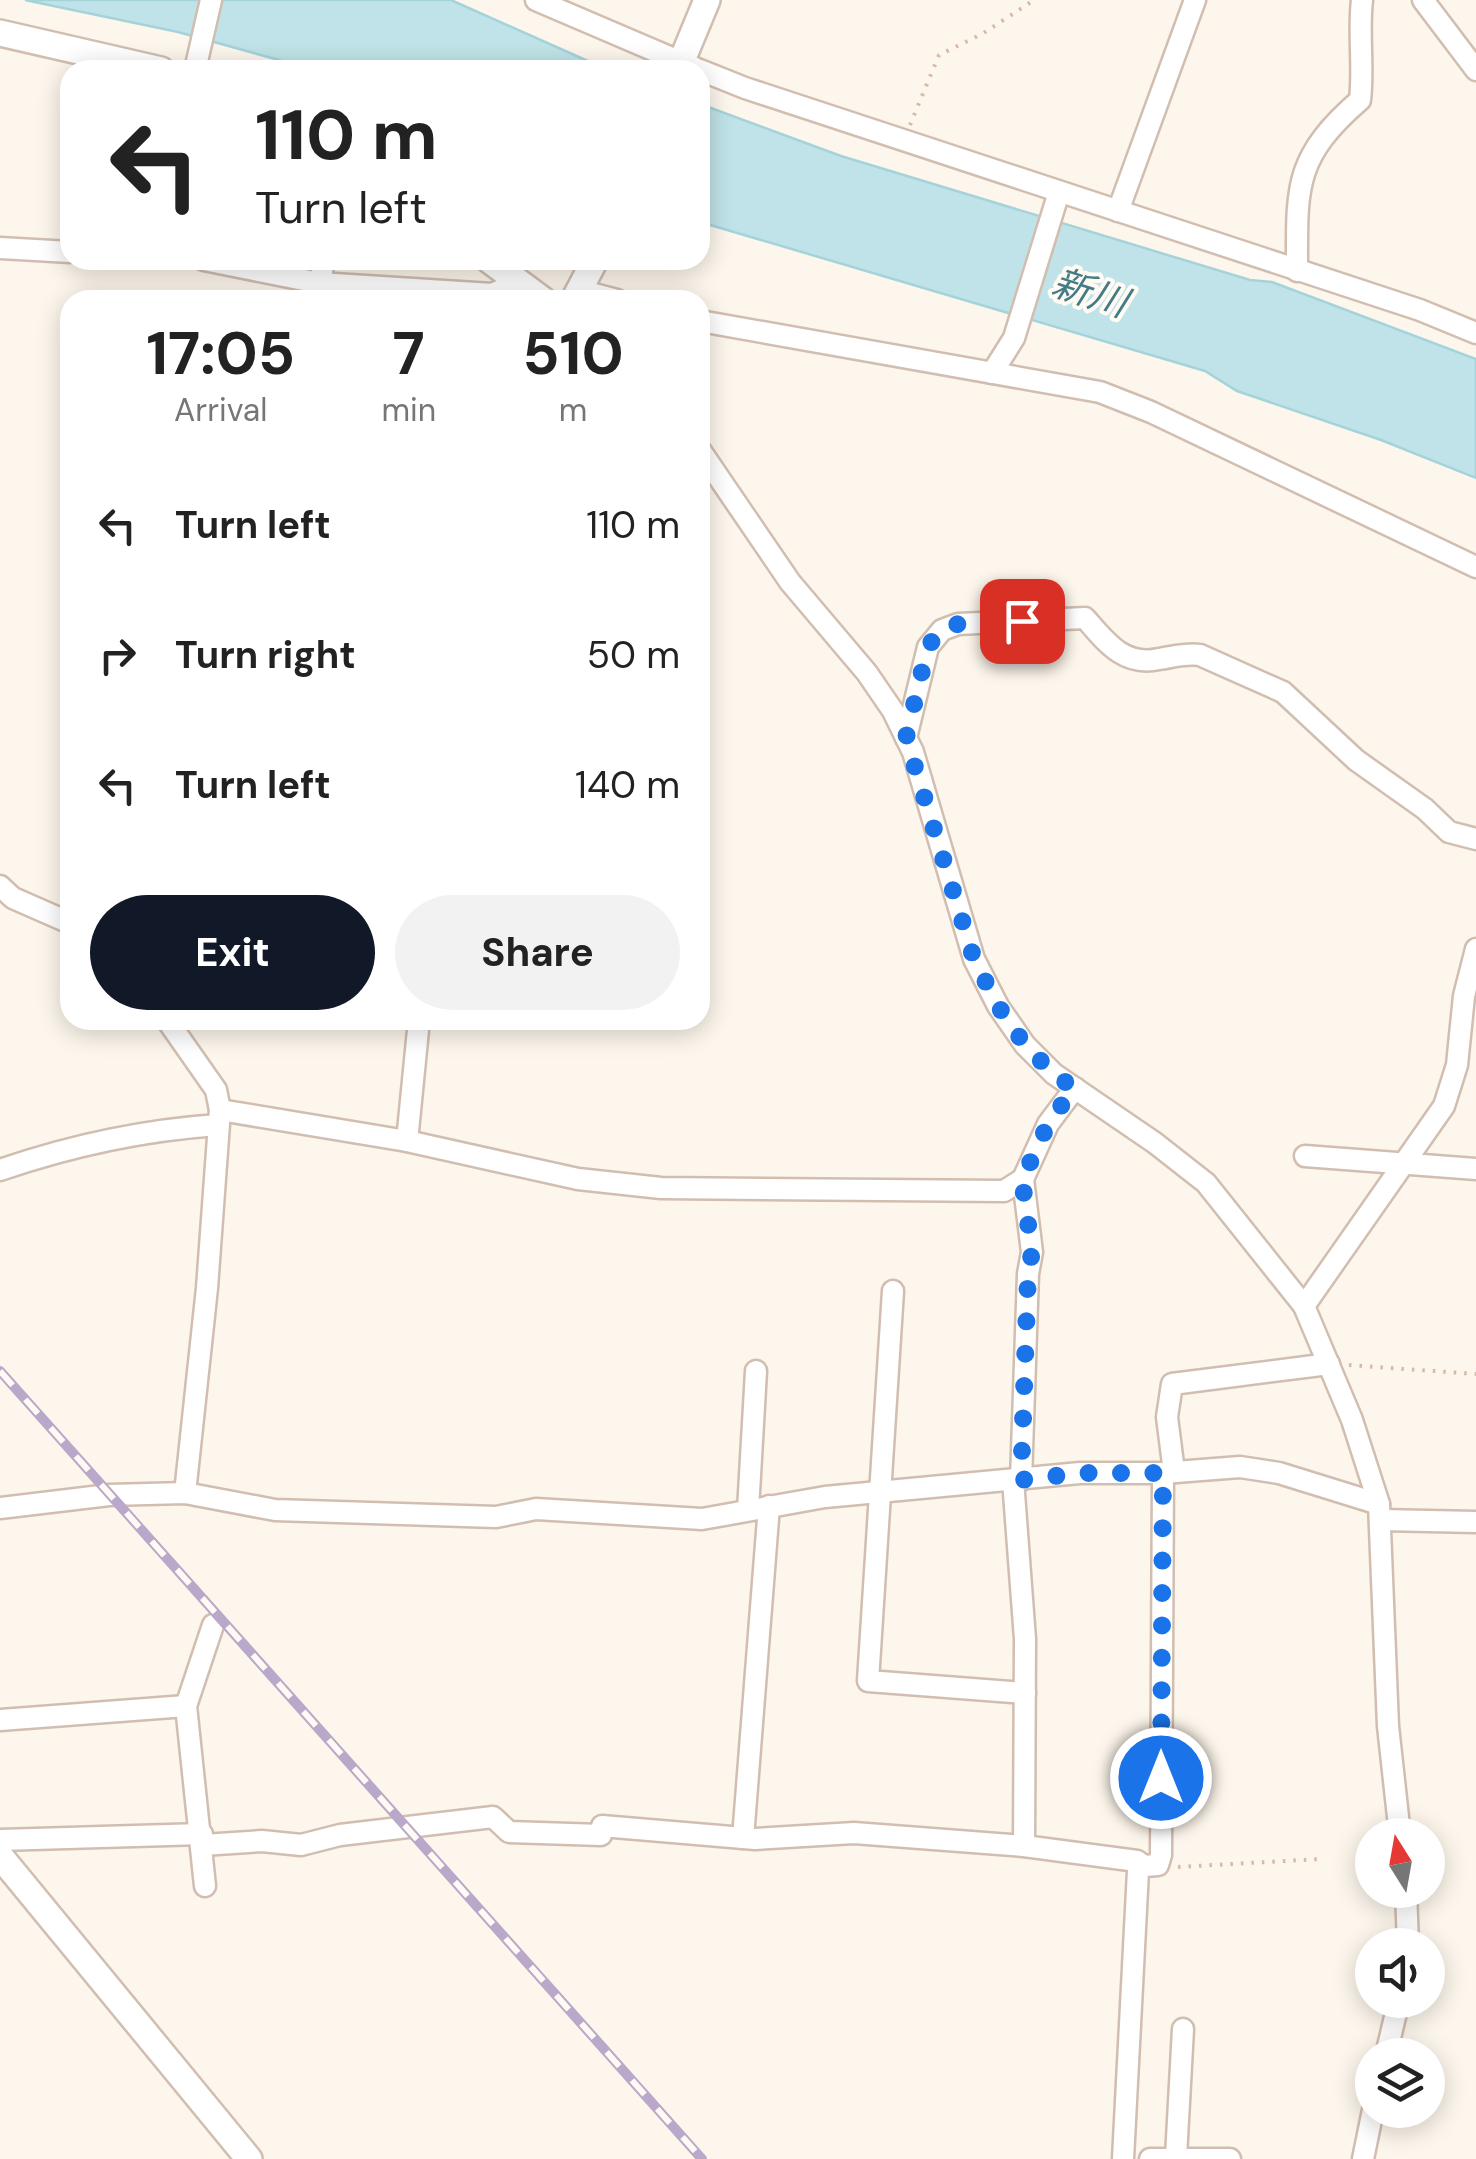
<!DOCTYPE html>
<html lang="en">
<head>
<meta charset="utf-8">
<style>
	body { margin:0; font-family:"DM Sans","Noto Sans JP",sans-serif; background:#f2f2f2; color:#222; height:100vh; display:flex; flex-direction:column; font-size:38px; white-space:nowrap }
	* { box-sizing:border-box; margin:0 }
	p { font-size:32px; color:#767676 }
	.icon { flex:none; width:55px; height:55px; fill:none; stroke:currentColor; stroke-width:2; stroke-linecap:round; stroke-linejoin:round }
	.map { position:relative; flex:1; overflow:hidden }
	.panel { position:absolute; left:60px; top:290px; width:650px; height:740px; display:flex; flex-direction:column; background:#fff; border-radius:30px; box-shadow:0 5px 25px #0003 }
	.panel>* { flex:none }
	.banner { position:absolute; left:60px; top:60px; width:650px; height:210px; border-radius:30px; box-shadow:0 5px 25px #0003; background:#fff; color:#222; overflow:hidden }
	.needle { width:65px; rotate:349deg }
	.tools { position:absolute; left:1355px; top:1818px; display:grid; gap:20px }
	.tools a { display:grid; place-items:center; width:90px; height:90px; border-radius:50%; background:#fff; box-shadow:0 5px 25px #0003; font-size:50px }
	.pin { position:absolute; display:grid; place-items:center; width:85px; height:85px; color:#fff; margin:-42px; border-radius:20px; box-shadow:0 5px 15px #0006 }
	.me { position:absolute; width:110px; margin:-55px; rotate:0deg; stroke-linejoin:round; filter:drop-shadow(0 0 8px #0008) }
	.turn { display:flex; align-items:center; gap:35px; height:210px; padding:0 30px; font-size:45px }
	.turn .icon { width:130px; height:130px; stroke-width:2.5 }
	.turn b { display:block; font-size:70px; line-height:85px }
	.eta { display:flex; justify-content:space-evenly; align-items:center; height:170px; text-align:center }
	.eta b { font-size:60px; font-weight:700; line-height:70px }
	.action { display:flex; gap:20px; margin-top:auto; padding:20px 30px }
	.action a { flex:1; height:115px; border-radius:60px; background:#111827; color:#fff; font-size:40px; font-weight:700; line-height:115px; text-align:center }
	.action a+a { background:#f2f2f2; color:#222 }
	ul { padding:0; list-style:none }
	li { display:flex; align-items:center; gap:30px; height:130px; padding:0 30px }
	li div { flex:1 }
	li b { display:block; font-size:38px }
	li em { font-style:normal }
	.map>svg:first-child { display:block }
	.water { fill:#bfe3e8; stroke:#a5d3da; stroke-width:2.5 }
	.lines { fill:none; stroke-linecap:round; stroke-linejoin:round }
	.minor-casing { stroke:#d1beb0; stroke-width:25 }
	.tertiary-casing { stroke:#d1beb0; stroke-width:30 }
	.path { stroke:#d9b8a5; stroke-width:4; stroke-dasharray:2.5 8; stroke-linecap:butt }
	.minor { stroke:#fff; stroke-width:20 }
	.tertiary { stroke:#fff; stroke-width:25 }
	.rail-casing { stroke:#b9a8c9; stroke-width:10 }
	.rail { stroke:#fffaf3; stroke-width:6; stroke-dasharray:19; stroke-linecap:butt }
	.route { stroke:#1a73e8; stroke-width:18; stroke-dasharray:0 32.4 }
	.labels { text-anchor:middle; stroke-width:8; stroke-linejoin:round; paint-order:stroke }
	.water-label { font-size:38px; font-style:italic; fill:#437c86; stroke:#fffaf3 }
</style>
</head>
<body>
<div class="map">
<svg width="1476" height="2159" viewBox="0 0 1476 2159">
	<rect width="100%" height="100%" fill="#fdf6ec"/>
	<g class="water">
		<path d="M25,0h426l157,70h-293l-137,-38z"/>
		<path d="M700,104l141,52 409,124 22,2 204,77v119l-95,-38 -144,-49 -32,-20 -505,-149z"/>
	</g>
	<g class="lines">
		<g class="minor-casing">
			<g id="minor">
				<path d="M536,0l159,68"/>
				<path d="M1423,0l53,70"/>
				<path d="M195,70l16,-70"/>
				<path d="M700,70l45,18 675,222 56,23"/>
				<path d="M1118,211l77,-211"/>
				<path d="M0,248l70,4"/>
				<path d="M204,260l115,23 173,11 24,-11"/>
				<path d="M1297,271c0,-83 -4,-113 63,-171 4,-34 -2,-66 2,-100"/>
				<path d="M579,290l38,10"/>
				<path d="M317,300l7,-40"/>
				<path d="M700,321l400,71 51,20 325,155"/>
				<path d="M992,373l22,-35 45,-146"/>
				<path d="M700,450l90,132 77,91 26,38 20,41 61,207 24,47 27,39 29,29 101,69 51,40 98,123 48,114 27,84 9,222 12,109"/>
				<path d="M906,738l22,-91 14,-17 16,-6 127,-6c21,24 39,49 74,41 14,-2 27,-6 41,-4l83,37 73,68 69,49 24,23 27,7"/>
				<path d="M0,886l13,12 57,25"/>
				<path d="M167,1020l49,70 4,20 -13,178 -22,205"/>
				<path d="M220,1110l187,31 171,38 83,9 343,3 19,-12 25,-55 27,-36"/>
				<path d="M407,1141l12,-121"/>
				<path d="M1305,1156l171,13"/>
				<path d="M0,1170c70,-24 145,-40 218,-45"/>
				<path d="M893,1291l-25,390 157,12"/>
				<path d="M1304,1306l140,-200 13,-41 7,-69 12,-47"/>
				<path d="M1174,1472l-7,-55 5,-33 157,-20"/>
				<path d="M1013,1480l12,159 -1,207"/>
				<path d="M1021,1480l7,-206 4,-22 -9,-73"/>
				<path d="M0,1508l109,-13 76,-2 90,17 221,7 40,-8 166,10 123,-22 255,-24h83l77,-6 39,6 100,31"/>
				<path d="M748,1510l8,-139"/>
				<path d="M1381,1520l95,2"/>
				<path d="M0,1720l186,-14"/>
				<path d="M743,1838l26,-332"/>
				<path d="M0,1840l202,-6"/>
				<path d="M203,1845l59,-4 39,4 39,-10 153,-18 16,15 92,3 1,-9 153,13 99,-6 170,13 113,15 7,5"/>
				<path d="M205,1886l-19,-180 27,-81"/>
				<path d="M1406,1890l2,55"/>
				<path d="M1386,2055l13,-55"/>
				<path d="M1176,2157l7,-128"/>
				<path d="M1123,2159l15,-288 6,-5 14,-1 3,-10 2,-382"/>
				<path d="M1150,2159h80"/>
				<path d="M1363,2159l10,-49"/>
			</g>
		</g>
		<g class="tertiary-casing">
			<g id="tertiary">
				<path d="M0,33l161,37"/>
				<path d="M678,70l29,-70"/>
				<path d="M489,260l54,40"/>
				<path d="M574,300l21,-40"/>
				<path d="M0,1856l249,303"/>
			</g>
		</g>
		<g class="path">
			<path d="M910,125l29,-70 43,-21 52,-34"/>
			<path d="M1349,1365l127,9"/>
			<path d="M1178,1867l142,-8"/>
		</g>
		<use href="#minor" class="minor"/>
		<use href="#tertiary" class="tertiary"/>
		<g class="rail-casing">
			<path id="rail" d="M0,1371l702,788"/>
		</g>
		<use href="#rail" class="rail"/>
	</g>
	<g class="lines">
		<path class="route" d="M1022,621l-64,3 -16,6 -14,16 -22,92 68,221 24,47 27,39 29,29 20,14 -26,36 -26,56 10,72 -4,22 -7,206 59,-7h83l-2,305"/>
	</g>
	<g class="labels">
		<g class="water-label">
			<text transform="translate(1090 293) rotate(18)" y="13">新川</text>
		</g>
	</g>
</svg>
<div class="tools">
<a><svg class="needle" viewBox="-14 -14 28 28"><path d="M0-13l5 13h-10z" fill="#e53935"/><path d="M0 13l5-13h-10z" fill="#767676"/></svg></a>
<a><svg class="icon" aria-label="sound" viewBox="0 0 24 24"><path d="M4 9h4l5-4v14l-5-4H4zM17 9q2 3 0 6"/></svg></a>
<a><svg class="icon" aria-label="layers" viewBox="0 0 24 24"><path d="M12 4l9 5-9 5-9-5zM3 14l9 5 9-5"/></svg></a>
</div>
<div class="pin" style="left:1022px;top:621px;background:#d93025"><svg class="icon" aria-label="arrive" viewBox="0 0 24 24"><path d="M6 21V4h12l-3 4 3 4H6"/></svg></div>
<svg class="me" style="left:1161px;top:1778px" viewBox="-20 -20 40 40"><circle r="17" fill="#1a73e8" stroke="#fff" stroke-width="3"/><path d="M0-11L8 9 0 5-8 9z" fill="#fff"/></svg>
<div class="banner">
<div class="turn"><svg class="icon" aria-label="left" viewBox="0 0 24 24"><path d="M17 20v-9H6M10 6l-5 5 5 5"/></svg><div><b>110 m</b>Turn left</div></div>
</div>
<section class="panel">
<div class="eta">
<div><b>17:05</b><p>Arrival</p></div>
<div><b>7</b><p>min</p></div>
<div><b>510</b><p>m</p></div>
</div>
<ul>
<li><svg class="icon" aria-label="left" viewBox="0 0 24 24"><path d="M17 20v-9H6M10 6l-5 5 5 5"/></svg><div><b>Turn left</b></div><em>110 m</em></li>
<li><svg class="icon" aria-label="right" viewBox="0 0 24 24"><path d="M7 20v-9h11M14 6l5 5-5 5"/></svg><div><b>Turn right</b></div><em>50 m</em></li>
<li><svg class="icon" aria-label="left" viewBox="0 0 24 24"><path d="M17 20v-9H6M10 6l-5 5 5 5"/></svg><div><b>Turn left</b></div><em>140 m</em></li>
</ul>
<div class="action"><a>Exit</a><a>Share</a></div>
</section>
</div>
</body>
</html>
